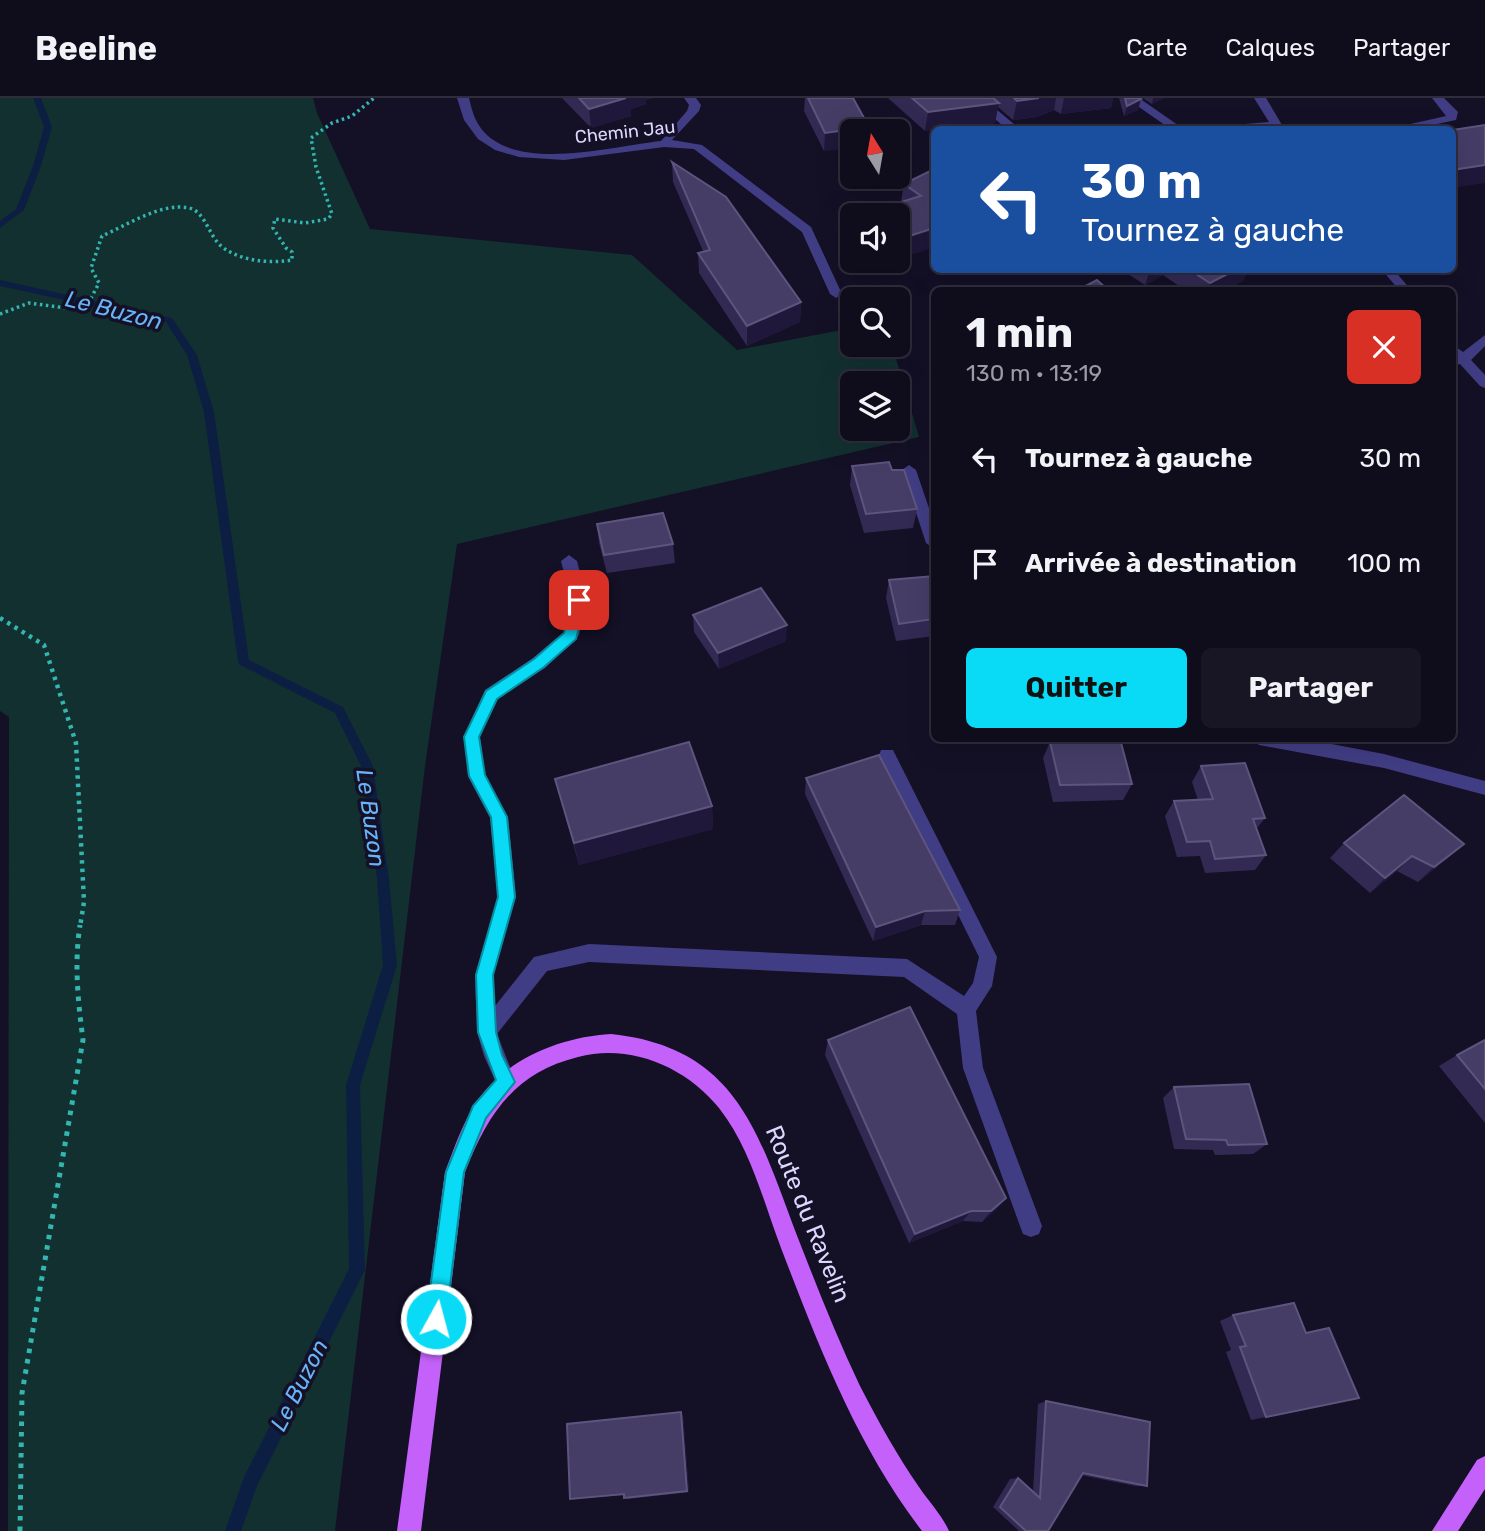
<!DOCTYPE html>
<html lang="fr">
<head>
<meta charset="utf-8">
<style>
	body { margin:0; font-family:Rubik,sans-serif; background:#181525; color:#f1f3f6; height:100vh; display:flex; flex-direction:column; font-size:26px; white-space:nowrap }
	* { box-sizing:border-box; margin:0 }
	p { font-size:23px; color:#9b9ba3 }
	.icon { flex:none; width:38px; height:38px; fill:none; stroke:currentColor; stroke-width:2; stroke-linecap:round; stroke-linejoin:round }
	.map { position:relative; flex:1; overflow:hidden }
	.side { position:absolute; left:931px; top:189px; width:525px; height:455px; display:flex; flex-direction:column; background:#0f0c1c; border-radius:10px; box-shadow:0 7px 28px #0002,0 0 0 2px #2f2c3b }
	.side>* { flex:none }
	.top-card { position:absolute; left:931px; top:28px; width:525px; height:147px; border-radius:10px; box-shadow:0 7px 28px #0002,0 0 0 2px #2f2c3b; background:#1a4fa0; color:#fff; overflow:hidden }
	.needle { width:46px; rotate:349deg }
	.tools { position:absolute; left:840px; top:21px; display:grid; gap:14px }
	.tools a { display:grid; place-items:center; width:70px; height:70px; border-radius:10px; background:#0f0c1c; box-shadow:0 7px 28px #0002,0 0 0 2px #2f2c3b; font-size:35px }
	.pin { position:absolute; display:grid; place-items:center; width:60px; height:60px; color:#fff; margin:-30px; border-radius:14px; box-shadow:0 4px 10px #0006 }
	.me { position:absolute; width:77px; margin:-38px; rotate:7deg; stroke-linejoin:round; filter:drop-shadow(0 0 5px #0008) }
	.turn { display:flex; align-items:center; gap:24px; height:147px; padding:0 35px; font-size:32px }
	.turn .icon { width:91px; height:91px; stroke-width:2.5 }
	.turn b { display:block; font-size:49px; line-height:60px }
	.round { display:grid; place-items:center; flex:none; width:74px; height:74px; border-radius:10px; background:#181525 }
	.headline { display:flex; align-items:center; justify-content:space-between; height:119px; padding:0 35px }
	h1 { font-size:42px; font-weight:700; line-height:52px }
	.primary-button { display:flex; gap:14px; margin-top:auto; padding:14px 35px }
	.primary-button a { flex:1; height:80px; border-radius:10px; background:#09dbf7; color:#111; font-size:28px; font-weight:700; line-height:80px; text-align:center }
	.primary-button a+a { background:#181525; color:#f1f3f6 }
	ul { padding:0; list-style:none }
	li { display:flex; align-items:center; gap:21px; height:105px; padding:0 35px }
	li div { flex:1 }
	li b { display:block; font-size:26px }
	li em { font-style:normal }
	header { display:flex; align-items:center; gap:42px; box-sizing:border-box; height:98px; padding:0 35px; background:#0f0c1c; border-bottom:2px solid #2f2c3b }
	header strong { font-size:33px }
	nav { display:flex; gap:38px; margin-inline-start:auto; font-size:24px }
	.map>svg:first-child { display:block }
	.green { fill:#133030; fill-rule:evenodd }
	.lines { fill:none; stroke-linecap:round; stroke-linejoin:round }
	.stream { fill:#0c1f43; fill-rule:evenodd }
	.path-far2 { stroke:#33b5b0; stroke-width:3.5; stroke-dasharray:2.5 3.5; stroke-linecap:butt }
	.path-far1 { stroke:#33b5b0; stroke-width:4.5; stroke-dasharray:3.5 5; stroke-linecap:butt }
	.path { stroke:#33b5b0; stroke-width:5; stroke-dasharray:4.5 6; stroke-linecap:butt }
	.minor { fill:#413d84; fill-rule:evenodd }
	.major { fill:#c461fa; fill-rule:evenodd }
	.wall { fill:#332a54 }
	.shaded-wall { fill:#1f183a }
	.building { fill:#453d66; stroke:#5d557e; stroke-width:2 }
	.route { fill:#09dbf7; stroke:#068ea1; stroke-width:2 }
	.labels { text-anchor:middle; stroke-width:7; stroke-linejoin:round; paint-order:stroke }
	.far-street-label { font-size:18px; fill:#dcd7fe; stroke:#141026 }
	.water-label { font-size:23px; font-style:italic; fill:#68b4fa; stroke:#141026 }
	.near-street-label { font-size:24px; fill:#dcd7fe; stroke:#141026 }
</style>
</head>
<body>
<header>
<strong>Beeline</strong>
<nav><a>Carte</a><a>Calques</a><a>Partager</a></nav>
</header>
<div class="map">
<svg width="1485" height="1433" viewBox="0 0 1485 1433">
	<rect width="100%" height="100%" fill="#141026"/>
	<path class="green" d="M0,0h313l4,15 53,116 262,26 105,95 115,-22v17h40l27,92 -462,107 -32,222 -90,765h-327l1,-814 -9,-6zM852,285h46v46h-46z"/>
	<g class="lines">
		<g class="stream">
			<path d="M33,0h8l11,29 -11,39 -17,44 -24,18v-7l16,-12 17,-43 11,-39z"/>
			<path d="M0,182l172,38 25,37 17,57 35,248 94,47 30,59 16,113 8,86 -37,120 5,185 -108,216 -16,45h-16l19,-54 105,-208 -3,-184 37,-120 -6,-86 -16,-113 -26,-53 -95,-48 -2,-3 -34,-250 -17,-57 -21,-33 -166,-36z"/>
		</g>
		<path class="path-far2" d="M0,216l29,-11 37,5 23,-6 10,-19 -8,-15 11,-32c25,-11 60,-34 87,-28 15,3 20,26 30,36 17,17 52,20 73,16v-8l-6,-4 -13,-20 2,-9 30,4 23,-4 4,-5 -16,-47 -5,-29 21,-15 20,-7 22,-18"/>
		<path class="path-far1" d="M0,520l44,27 32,98 8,159 -4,25"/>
		<path class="path" d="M20,1433l2,-138 61,-353c-5,-39 -9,-76 -3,-115"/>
		<g class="minor">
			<path d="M457,0h12c3,13 6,24 15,34 37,40 130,14 177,9l26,-30 2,-6 -5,-7h12l5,7 -2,6 -27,29 30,5 109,82 31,67 -6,4 -6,-4 -28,-62 -108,-83 -30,-2 -100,13 -45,-3 -24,-7 -17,-11 -14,-19z"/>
			<path d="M970,0h13l38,32h-13z"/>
			<path d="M1126,0h13l46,32h-13z"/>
			<path d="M1254,0h12l19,32h-82l5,-3 61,-5z"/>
			<path d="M1432,0h12l14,14 -2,8 -47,10h-25l62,-14z"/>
			<path d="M1382,172h12l17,20h-12z"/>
			<path d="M1485,237v11l-14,14 14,15v13l-5,-2 -20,-22 -8,2v-22l11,8z"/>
			<path d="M909,367l7,5 18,53v26l-8,-6 -24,-73z"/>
			<path d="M569,457l8,6 10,39 -8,35 -34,33 -48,31 -17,38 5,38 23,42 8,80 -23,78 2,31 39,-49 55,-13 318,15 57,37 9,-13 6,-26 -100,-202 2,-5h12l104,207 -5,29 -16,25 7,57 59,158 -3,8 -8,3 -8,-3 -3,-8 -57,-158 -6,-54 -53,-37 -315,-15 -42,9 -50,63 19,48 -3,7 -7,3 -7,-3 -15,-33 -7,-24 -2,-57 23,-78 -8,-79 -22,-42 -4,-39 21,-47 48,-32 31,-26 7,-32 -10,-39z"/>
			<path d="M1251,640h49l84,16 101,27v14l-101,-27 -125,-23z"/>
		</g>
		<g class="major">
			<path d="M611,936c125,13 147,98 185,199 20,51 40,103 64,153 18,35 37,69 59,101 10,15 23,28 30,44h-27c-65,-85 -103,-184 -141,-283 -18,-47 -30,-99 -62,-140 -33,-41 -89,-65 -141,-51 -64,16 -90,57 -113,115l-44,359h-24l48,-359c9,-23 17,-48 31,-69 29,-44 84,-66 135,-69z"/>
			<path d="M1485,1358v33l-27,42h-26l45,-71z"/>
		</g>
	</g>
	<g class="wall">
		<path d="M562,0h91l-8,2 1,4 -15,5v7l-40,12z"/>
		<path d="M805,0h48l16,29v4h-17l-28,20 -20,-40z"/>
		<path d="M888,0h225l-2,10 -50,6 -7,-4 -17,7 -24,3 -15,-13 -3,16 -70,8z"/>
		<path d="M1119,0h20l-1,12 -14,6z"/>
		<path d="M1143,0h21l-12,6z"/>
		<path d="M672,64l129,140 -1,20 -53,24 -48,-73 -1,-20 5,-2 -30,-69z"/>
		<path d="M934,71v78l-34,11 -2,-3v-40h-23v-5l26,-8 3,-18z"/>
		<path d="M1122,172h126l-5,11 -18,9h-40l-22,-15 -18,10z"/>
		<path d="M852,368l65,43 -4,19 -49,5 -14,-48z"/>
		<path d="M597,426l76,20 2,19 -68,10 -8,-30z"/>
		<path d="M934,478v60l-38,5 -10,-43 3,-18z"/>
		<path d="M693,517l93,26 -67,28 -25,-37z"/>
		<path d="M1050,644l82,42 -9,16 -70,2 -10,-44z"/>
		<path d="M1201,668l64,52 -8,10 9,27 -11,15 -50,3 -5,-17 -23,1 -12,-41 9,-15 24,-1 -6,-18z"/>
		<path d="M806,680l154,132 -5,15h-34l-48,16 -68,-147z"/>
		<path d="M555,681l157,27 1,23 -134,36z"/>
		<path d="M1344,745l120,1 -17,15 -29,23 -21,-11 -27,22 -40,-35z"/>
		<path d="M828,942l169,169 -15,13 -19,-1 -54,22 -84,-188z"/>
		<path d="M1485,942v83l-46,-57 18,-11z"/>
		<path d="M1174,989l93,57 -14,10 -38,1 -2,-5 -39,-1 -11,-51z"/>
		<path d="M1233,1217l73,18 53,65 -108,22 -25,-68 5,-2 -11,-29z"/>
		<path d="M1046,1303l101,85h-11l-55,-11 -33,56h-29l-26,-24 17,-28 8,-1 15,13 5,-87z"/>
		<path d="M683,1317l6,77 -61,7 -4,-1v-3l-54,4z"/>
	</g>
	<g class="shaded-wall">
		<path d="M624,0h29l-8,2 1,4 -15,5v7l-40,12 -2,-19z"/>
		<path d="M1039,0h17l-2,12 -17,7 -24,3 4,-19z"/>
		<path d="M1064,0h49l-2,10 -50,6z"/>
		<path d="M1153,0h11l-12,6z"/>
		<path d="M1141,1l-3,11 -14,6 3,-10z"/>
		<path d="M999,5l-4,20 -70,8 3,-19z"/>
		<path d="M869,29v4h-17v17l-28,3 1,-18z"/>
		<path d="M1485,67v18l-33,5v-18z"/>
		<path d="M934,130v19l-34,11 3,-20z"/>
		<path d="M1150,172h15l-2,5 -18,10z"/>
		<path d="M1235,172h13l-5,11 -18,9h-18l3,-7z"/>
		<path d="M801,204l-1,20 -53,24v-20z"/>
		<path d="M787,527l-1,16 -67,28 -1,-16z"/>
		<path d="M712,708l1,23 -134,36 -5,-22z"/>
		<path d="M1464,746l-17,15 -29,23 16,-15z"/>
		<path d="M1412,758l-15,15 -27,22 15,-15z"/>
		<path d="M925,813l-4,14 -48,16 3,-14z"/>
		<path d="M1006,1100l-9,11 -15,13 9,-11z"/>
		<path d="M971,1113l-8,10 -54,22 6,-9z"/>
		<path d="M681,1314l2,3 6,77 -2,-1z"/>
	</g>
	<g class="building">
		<path d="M579,0h47l-37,11z"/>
		<path d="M808,0h45l16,29 -44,6z"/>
		<path d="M912,0h81l6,5 -71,9z"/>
		<path d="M1014,0h25l-22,3z"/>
		<path d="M1125,0h14l2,1 -14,7z"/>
		<path d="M1485,27v40l-33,5v-40z"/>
		<path d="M672,64l54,35 75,105 -54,24 -49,-73 12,-3z"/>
		<path d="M934,71v59l-31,10 -5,-5v-18h-18l-5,-5 46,-14 -17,-12z"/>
		<path d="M1190,172h45l-25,13z"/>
		<path d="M1097,182l11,10h-31h1z"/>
		<path d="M889,364l3,8h12l13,39 -51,5 -14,-48z"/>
		<path d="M663,415l10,31 -69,11 -7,-31z"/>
		<path d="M934,478v43l-35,5 -10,-44z"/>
		<path d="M761,490l26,37 -69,28 -25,-38z"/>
		<path d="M1120,641l12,45 -72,1 -10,-43z"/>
		<path d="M689,644l23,64 -138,37 -19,-64z"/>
		<path d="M879,657l81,155 -35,1 -49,16 -70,-149z"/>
		<path d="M1245,665l20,55 -12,1 13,36 -51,4 -5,-18 -23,1 -13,-41 39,-2 -12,-33z"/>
		<path d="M1404,697l60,49 -30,23 -22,-11 -27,22 -41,-35z"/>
		<path d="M910,909l96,191 -15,13h-20l-56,23 -87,-194z"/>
		<path d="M1485,942v49l-28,-34z"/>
		<path d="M1249,986l18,60 -39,1 -2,-5 -40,-1 -12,-52z"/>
		<path d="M1294,1205l12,30 23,-5 30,70 -93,19 -26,-70 6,-1 -13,-31z"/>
		<path d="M1046,1303l104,21 -3,64 -64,-13 -35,58h-22l-26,-24 18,-29 22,20z"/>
		<path d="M681,1314l6,79 -63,7v-4l-54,5 -3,-75z"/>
	</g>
	<path class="route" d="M579,497l7,5 -10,39 -32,28 -47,32 -18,38 6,38 22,42 8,80 -22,78 3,57 6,23 13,27 -29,36 -22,54 -18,147 -3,7 -7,3 -7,-3 -3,-7 20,-147 27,-66 23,-26 -18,-48 -2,-57 22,-78 -7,-80 -22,-41 -5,-39 22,-46 48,-32 30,-26 8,-33z"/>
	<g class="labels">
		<g class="far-street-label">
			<text transform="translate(625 34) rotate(-6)" y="6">Chemin Jau</text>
		</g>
		<g class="water-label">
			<text transform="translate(114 212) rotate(14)" y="8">Le Buzon</text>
			<text transform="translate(371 720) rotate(82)" y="8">Le Buzon</text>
			<text transform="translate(299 1287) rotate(-63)" y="8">Le Buzon</text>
		</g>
		<g class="near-street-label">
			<text transform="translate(808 1116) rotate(68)" y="8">Route du Ravelin</text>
		</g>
	</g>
</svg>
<div class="tools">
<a><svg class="needle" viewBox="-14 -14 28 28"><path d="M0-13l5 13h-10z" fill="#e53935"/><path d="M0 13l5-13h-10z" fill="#9b9ba3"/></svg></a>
<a><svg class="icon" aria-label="sound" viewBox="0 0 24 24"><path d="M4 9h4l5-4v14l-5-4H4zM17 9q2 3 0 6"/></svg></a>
<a><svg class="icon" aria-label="search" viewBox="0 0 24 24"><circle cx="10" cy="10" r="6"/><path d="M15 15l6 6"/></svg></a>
<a><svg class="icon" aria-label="layers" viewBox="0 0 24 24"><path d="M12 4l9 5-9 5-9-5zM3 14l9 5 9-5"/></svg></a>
</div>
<div class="pin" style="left:579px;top:502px;background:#d93025"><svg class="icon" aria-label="arrive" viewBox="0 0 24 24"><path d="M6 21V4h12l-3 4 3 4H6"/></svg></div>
<svg class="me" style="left:436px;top:1221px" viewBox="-20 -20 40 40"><circle r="17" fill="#09dbf7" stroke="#fff" stroke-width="3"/><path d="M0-11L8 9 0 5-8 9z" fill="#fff"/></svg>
<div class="top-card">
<div class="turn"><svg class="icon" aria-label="left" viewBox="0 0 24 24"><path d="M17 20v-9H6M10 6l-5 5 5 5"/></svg><div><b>30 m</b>Tournez à gauche</div></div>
</div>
<section class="side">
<div class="headline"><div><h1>1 min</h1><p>130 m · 13:19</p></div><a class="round" style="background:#d93025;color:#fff"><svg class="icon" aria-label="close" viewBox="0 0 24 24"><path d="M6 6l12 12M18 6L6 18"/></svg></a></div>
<ul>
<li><svg class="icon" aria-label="left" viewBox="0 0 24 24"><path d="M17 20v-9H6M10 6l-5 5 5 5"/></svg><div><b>Tournez à gauche</b></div><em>30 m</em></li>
<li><svg class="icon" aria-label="arrive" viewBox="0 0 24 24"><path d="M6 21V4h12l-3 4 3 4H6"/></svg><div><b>Arrivée à destination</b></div><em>100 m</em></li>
</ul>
<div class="primary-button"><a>Quitter</a><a>Partager</a></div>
</section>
</div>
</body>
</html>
